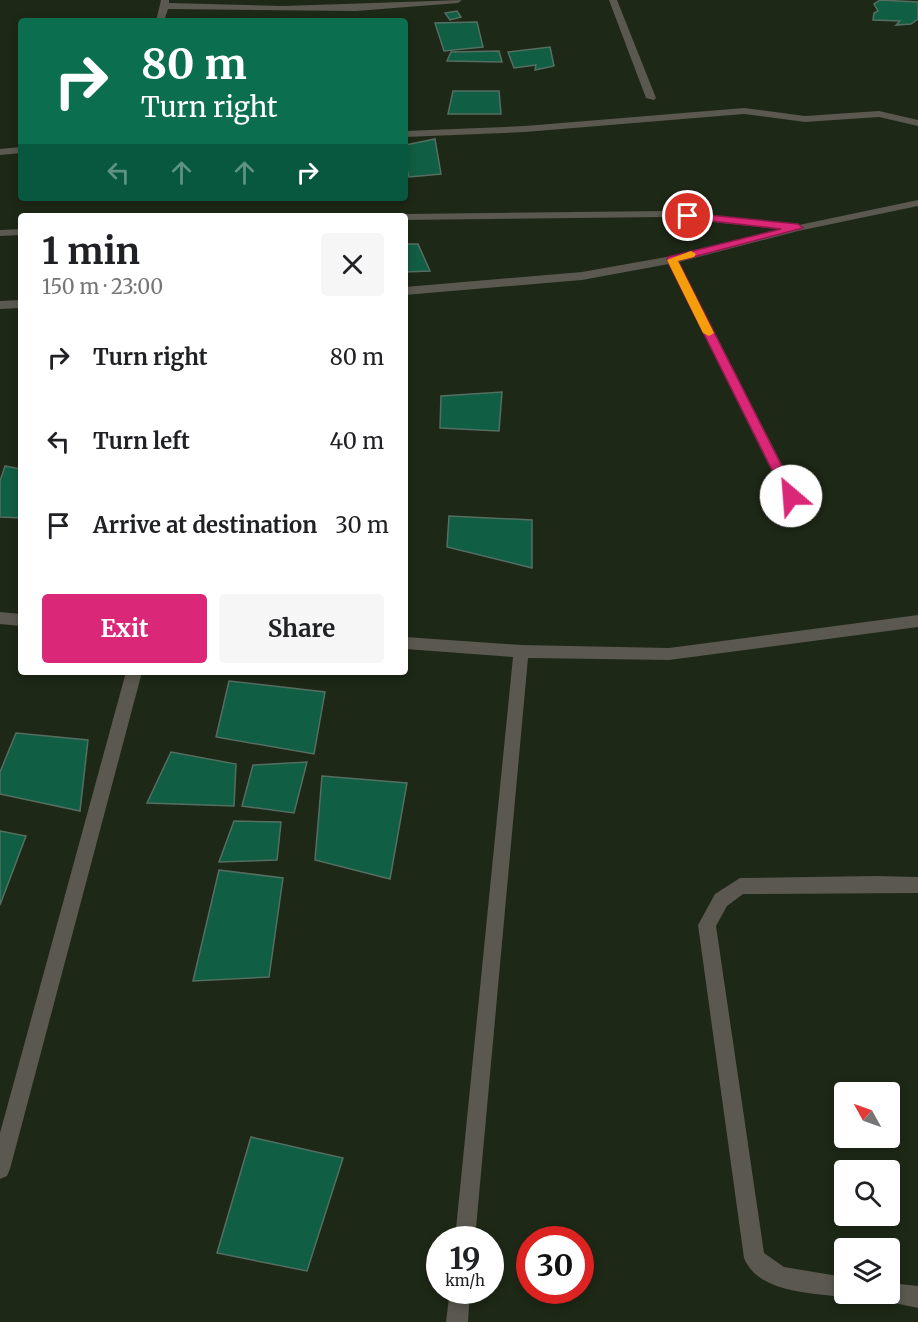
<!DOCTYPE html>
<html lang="en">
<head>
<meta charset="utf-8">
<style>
	body { margin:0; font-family:Merriweather,serif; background:#f6f6f6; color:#202124; height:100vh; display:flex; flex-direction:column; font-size:22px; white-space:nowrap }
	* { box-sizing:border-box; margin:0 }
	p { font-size:20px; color:#757577 }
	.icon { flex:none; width:33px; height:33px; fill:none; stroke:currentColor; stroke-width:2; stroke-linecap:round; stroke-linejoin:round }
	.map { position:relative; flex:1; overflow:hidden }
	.sheet { position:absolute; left:18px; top:213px; width:390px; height:462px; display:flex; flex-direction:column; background:#fff; border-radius:6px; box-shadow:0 3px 9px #0003 }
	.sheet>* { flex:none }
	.guide { position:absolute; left:18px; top:18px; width:390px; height:183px; border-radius:6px; box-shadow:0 3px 9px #0003; background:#0b6e4f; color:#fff; overflow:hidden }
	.needle { width:39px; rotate:310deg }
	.fabs { position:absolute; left:834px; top:1082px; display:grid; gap:12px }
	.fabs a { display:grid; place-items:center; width:66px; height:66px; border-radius:6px; background:#fff; box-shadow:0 3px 9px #0003; font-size:30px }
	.speed { position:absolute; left:426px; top:1226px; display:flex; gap:12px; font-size:30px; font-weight:700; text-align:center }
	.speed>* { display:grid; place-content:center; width:78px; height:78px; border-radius:50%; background:#fff; box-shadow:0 3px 9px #0003; line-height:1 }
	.speed small { font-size:15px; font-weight:400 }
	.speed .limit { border:9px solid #d22; background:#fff; color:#111 }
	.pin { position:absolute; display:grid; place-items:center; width:51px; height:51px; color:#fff; margin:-26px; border:3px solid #fff; border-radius:50%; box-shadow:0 2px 6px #0007 }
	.me { position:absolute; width:66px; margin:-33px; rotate:333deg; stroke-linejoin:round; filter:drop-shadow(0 0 4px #0008) }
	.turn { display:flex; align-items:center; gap:21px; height:126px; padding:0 24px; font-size:27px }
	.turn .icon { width:78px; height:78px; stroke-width:2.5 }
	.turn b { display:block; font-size:42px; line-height:51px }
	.lanes { display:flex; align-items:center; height:57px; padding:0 24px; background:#0003; justify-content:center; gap:30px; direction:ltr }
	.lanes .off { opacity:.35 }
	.round { display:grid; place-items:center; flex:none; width:63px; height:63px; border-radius:6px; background:#f6f6f6 }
	.overview { display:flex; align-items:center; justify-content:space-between; height:102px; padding:0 24px }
	h1 { font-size:36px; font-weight:700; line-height:45px }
	.action { display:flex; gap:12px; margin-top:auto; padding:12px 24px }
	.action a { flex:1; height:69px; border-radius:6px; background:#db2777; color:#fff; font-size:24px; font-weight:700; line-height:69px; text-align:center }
	.action a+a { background:#f6f6f6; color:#202124 }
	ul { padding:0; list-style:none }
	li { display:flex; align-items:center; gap:18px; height:84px; padding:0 24px }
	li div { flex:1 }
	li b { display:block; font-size:22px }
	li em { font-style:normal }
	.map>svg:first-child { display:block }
	.building { fill:#105e43; stroke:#556e62; stroke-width:1.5 }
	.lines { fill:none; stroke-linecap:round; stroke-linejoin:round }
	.minor { fill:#5a584f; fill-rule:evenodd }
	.route { fill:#db2777; stroke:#8e194d; stroke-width:1.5 }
	.slow { fill:#f59e0b }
</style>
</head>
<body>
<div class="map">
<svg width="918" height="1322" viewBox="0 0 918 1322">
	<rect width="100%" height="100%" fill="#1e2816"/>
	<g class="building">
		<path d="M880,0l38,2v17l-7,5 -15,1 4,-4 -27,-1 1,-7 4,-2 -4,-7z"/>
		<path d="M457,11l4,6 -11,3 -5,-7z"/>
		<path d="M477,22l6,25 -39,4 -9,-28z"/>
		<path d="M550,47l4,19 -19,4 1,-5 -22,3 -6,-16z"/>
		<path d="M499,51l3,11 -55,-1 4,-9z"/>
		<path d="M453,91h46l2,23h-53z"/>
		<path d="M435,139l6,35 -32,3 -4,-16v-16z"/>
		<path d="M405,244h13l12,27 -25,1z"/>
		<path d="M502,392l-3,39 -59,-3 1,-32z"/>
		<path d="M5,466l16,3v49l-21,-1v-36z"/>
		<path d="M449,516l83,4v48l-85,-21z"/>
		<path d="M229,681l96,11 -11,62 -98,-17z"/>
		<path d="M16,733l72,7 -8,71 -80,-17v-22z"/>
		<path d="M171,752l65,12 -2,42 -87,-3z"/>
		<path d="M307,762l-13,51 -52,-7 11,-41z"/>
		<path d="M322,776l85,7 -17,96 -75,-19z"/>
		<path d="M234,821l47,1 -4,38 -58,2z"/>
		<path d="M0,831l26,5 -26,69z"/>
		<path d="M219,870l64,8 -14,99 -76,4z"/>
		<path d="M251,1137l92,21 -36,113 -90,-18z"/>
	</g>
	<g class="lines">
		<g class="minor">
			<path d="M161,0h8v3l114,3 179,-6 -4,3 -102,8 -188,-2 -4,12h-8z"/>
			<path d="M609,0h8l39,98 -2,2 -8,-2z"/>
			<path d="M744,108l61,8 74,-5 39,9v6l-39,-9 -74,5 -61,-8 -219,18 -120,5v-6l120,-5z"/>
			<path d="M21,147v6l-21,2v-6z"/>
			<path d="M918,200v6l-120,25 -119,31 119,234 -7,5 -7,-5 -115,-232 -87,16 -177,15v-8l177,-15 90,-16 107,-27 -114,-12 -260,3v-4h-5l5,-2 260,-3 129,15z"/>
			<path d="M21,229v6l-21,1v-6z"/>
			<path d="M21,300v8l-21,1v-8z"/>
			<path d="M0,612l21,2v12l-21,-2z"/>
			<path d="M918,615v12l-249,33 -141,-2 -53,581h-20l58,-582 -108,-8v-12l116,8 148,3z"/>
			<path d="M126,672h16l-132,497 -3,7 -7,3v-46z"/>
			<path d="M875,876l43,1v16l-175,1 -16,12 -11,20 48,327 20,14 60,10v16h8c-8,6 -17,3 -27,2 -28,-3 -69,-7 -81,-37l-46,-333 17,-31 25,-16z"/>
			<path d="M890,1283l28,3v22l-38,-8 -3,-7h13z"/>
			<path d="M450,1290h20l-2,32h-22z"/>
		</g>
	</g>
	<path class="route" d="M688,213l110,11 5,4 -125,33 119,235 -2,4h-8l-120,-240 1,-3 113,-28 -97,-11 -1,-2z"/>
	<path class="slow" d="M691,251l5,3 -2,3 -16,4 36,72 -5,3 -6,-3 -36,-73z"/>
</svg>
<div class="fabs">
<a><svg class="needle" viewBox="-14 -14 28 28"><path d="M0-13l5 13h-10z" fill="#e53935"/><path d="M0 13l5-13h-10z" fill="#757577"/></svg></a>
<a><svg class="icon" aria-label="search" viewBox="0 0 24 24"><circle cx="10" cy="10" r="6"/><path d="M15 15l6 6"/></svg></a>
<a><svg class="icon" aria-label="layers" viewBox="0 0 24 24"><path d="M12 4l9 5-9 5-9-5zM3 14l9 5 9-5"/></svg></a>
</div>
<div class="speed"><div>19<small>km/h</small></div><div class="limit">30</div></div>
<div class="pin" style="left:688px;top:216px;background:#d93025"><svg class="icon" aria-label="arrive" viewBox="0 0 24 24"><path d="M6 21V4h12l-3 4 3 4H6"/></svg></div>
<svg class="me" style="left:791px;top:496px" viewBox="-20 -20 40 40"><circle r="19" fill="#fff"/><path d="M0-13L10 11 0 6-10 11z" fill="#db2777"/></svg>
<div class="guide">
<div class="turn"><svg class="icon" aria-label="right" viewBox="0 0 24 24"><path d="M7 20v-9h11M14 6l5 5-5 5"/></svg><div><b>80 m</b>Turn right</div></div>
<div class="lanes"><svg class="icon off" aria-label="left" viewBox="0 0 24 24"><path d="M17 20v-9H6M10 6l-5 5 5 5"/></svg><svg class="icon off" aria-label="ahead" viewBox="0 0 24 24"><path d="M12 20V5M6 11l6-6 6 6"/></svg><svg class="icon off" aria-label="ahead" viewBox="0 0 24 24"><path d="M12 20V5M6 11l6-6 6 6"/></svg><svg class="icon" aria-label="right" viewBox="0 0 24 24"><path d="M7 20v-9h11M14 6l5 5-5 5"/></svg></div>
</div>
<section class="sheet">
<div class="overview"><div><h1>1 min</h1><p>150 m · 23:00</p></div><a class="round"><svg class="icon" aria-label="close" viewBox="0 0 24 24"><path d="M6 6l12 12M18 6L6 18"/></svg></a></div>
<ul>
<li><svg class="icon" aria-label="right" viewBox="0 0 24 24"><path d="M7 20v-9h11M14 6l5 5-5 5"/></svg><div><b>Turn right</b></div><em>80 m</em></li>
<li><svg class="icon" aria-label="left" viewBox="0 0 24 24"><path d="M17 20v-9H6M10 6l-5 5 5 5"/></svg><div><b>Turn left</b></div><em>40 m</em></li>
<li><svg class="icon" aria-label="arrive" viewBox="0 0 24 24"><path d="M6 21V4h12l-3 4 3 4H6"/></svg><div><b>Arrive at destination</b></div><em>30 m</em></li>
</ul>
<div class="action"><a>Exit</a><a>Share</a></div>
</section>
</div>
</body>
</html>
